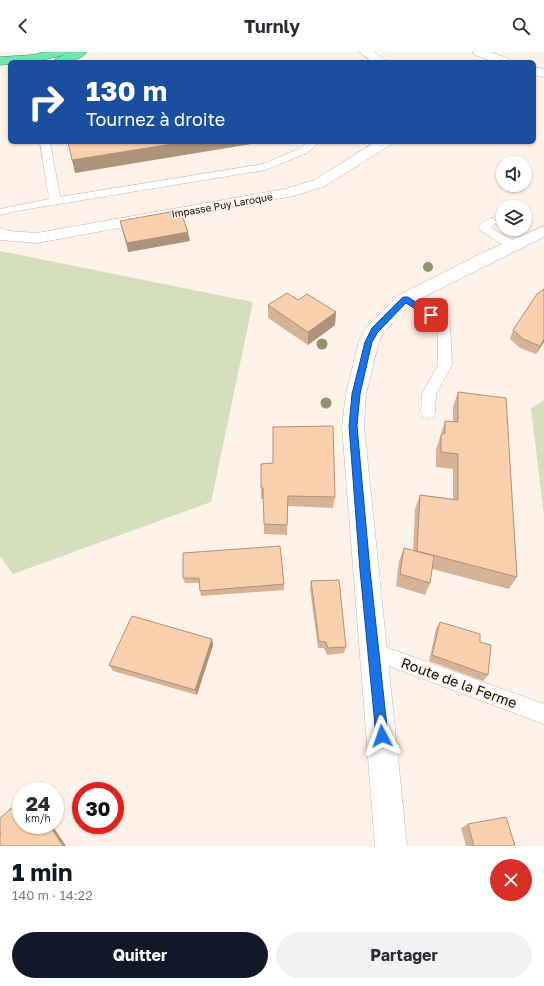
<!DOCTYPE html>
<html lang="fr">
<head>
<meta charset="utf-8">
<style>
	body { margin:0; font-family:"Golos Text",sans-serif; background:#f2f2f3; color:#2b2b33; height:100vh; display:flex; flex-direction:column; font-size:15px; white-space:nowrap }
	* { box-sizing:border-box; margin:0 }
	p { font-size:13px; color:#7c7c81 }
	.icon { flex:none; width:22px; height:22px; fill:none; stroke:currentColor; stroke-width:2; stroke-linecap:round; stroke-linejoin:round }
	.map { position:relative; height:794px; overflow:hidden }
	.side { display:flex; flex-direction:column; background:#fff; flex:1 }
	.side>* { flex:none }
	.top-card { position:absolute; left:8px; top:8px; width:528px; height:84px; border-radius:6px; box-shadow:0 1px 3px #0004; background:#1a4fa0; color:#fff; overflow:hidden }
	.buttons { position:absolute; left:496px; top:104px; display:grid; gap:8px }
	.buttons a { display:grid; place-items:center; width:36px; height:36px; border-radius:50%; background:#fff; box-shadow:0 1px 3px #0004; font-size:20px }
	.speed { position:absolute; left:12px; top:730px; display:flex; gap:8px; font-size:20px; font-weight:700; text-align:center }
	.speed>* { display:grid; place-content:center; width:52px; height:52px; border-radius:50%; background:#fff; box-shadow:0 1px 3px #0004; line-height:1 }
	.speed small { font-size:10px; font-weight:400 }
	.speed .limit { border:6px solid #d22; background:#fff; color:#111 }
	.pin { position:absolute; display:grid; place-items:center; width:34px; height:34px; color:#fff; margin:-17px; border-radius:8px; box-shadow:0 2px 6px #0006 }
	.me { position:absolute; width:44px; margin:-22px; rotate:356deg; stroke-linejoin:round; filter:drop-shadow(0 0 3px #0008) }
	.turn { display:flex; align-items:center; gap:14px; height:84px; padding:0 12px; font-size:18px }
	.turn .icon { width:52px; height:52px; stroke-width:2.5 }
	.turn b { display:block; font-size:28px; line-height:34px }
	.round { display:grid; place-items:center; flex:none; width:42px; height:42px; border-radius:21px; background:#f2f2f3 }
	.headline { display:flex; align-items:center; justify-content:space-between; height:68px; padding:0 12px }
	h1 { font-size:24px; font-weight:700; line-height:30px; color:#111827 }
	.primary-button { display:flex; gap:8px; margin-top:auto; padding:8px 12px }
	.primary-button a { flex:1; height:46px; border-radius:24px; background:#111827; color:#fff; font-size:16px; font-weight:700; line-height:46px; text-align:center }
	.primary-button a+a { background:#f2f2f3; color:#2b2b33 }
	header { display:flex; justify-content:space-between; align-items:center; height:52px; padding:0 12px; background:#fff; font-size:18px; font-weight:700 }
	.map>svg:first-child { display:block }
	.green { fill:#d6dfbd }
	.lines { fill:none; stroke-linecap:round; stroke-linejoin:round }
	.service-casing { stroke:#c9b6a6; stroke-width:1 }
	.minor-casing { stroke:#c9b6a6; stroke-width:1 }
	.secondary-casing { stroke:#c9b6a6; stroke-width:1 }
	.trunk-casing { stroke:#38956d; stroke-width:1 }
	.service { fill:#fff; fill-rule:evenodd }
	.minor { fill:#fff; fill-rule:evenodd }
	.secondary { fill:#fff; fill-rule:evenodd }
	.trunk { fill:#6fe4b6; fill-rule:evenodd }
	.tree { fill:#929170 }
	.wall { fill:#d6b396 }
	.shaded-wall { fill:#ae927a }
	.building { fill:#f9d0ae; stroke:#ae927a }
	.route { fill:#1a73e8; stroke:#114b97 }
	.labels { text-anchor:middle; stroke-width:3; stroke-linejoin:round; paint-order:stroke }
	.far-street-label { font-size:10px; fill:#140e09; stroke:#fdf1e8 }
	.near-street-label { font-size:14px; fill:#140e09; stroke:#fdf1e8 }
</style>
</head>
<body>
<header><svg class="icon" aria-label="back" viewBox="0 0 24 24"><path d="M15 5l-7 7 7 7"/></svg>Turnly<svg class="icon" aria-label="search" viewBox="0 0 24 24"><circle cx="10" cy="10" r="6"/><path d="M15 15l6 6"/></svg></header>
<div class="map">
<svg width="544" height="794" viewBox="0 0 544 794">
	<rect width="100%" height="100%" fill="#fdf1e8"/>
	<g class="green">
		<path d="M0,199l253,51 -42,200 -198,72 -13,-18z"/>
		<path d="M544,348v116l-13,-108z"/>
	</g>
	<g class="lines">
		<g class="service-casing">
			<g id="service">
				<path d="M40,90h10l10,55 203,-33 36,-15 9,-7h11l-12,11 -42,17 -249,41 -16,4v-6l49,-10z"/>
				<path d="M492,166l6,3 -7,7 25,14 2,3 -2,3h-8l-28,-18 -2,-2c4,-5 9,-9 14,-10z"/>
				<path d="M405,243l44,25 1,3 2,42 -16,29 -1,19 -2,4 -5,2 -5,-2 -2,-4 1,-19 16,-29v-40l-37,-23 -2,-3 2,-3z"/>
				<path d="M374,591l170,61v20l-177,-66 -2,-6 2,-6z"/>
			</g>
		</g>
		<g class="minor-casing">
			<g id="minor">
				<path d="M359,0h15l14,10h-15z"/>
				<path d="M375,90h17l-2,3 -65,41 -32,10 -256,47 -37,-3v-12l9,3 28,2 248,-44 30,-9z"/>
				<path d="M544,174v11l-133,66 -29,31 -3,7 -13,53 -2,32 43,420h-32l-33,-420 4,-32 13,-53 9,-16 31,-30 83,-42z"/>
			</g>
		</g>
		<g class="secondary-casing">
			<g id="secondary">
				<path d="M473,0h17l19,7 2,3h-17l-19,-7z"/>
				<path d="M534,15l10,2v8l-10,-2z"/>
			</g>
		</g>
		<g class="trunk-casing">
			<path id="trunk" d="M46,0h22l-1,2 4,-2h16c-8,10 -23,10 -34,10l2,-3 9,-4 -30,7h-24v2l-10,1v-8l31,-2z"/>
		</g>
		<use href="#service" class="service"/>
		<use href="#minor" class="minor"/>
		<use href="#secondary" class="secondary"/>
		<use href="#trunk" class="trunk"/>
	</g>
	<g class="tree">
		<circle cx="428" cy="215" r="5"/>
		<circle cx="322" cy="292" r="5.5"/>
		<circle cx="326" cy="351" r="5.5"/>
	</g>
	<g class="wall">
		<path d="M120,169l70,20 -62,11 -6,-22z"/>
		<path d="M298,248l38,12 -1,13 -27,20 -40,-27v-13z"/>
		<path d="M513,278l31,12 -8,12 -16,-6 -10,-9z"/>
		<path d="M458,340l59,185 -8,12 -77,-20 -2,14 -5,12 -29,-9 3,-25 5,-13 9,3 2,-42 5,-14 33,4v-30l-17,-2v-17l9,-29 8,1v-15z"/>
		<path d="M261,436l74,9 -2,11 -45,-2 -1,29 -23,-1v-35h-3z"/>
		<path d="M183,501l101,31v6l-83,6 -2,-13h-14l-2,-5z"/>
		<path d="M311,529l35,66 -2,6 -17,2 -3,-7h-6l-8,-59z"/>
		<path d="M440,570l40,20 8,33 -5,6 -54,-20 7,-32z"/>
		<path d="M212,587l1,6 -16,50 -84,-24 -4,-6z"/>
		<path d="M468,772l47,22h-49l-5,-18z"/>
	</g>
	<g class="shaded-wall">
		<path d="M185,90h79l-189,31 -3,-13z"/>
		<path d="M188,180l2,9 -62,11 -1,-9z"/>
		<path d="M336,260l-1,13 -27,20v-13z"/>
		<path d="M544,287v3l-8,12 4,-8z"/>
		<path d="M212,587l1,6 -16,50 -2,-5z"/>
		<path d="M49,773h3l14,21h-3z"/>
	</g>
	<g class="building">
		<path d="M68,90h117l-113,18z"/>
		<path d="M180,158l8,22 -61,11 -7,-22z"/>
		<path d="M544,237v50l-4,7 -17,-7 -10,-9 24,-36z"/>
		<path d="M287,241l11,7 9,-6 29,18 -28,20 -40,-27z"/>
		<path d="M458,340l48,6 11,179 -100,-26 3,-56 38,5v-46l-17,-2v-17l4,-2v-12l13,1z"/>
		<path d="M333,374l2,71 -47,-1 -1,29 -23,-1 -1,-36h-2v-24l12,-1v-36z"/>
		<path d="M280,494l4,38 -84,7 -1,-13h-16v-25z"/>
		<path d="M404,496l30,8 -4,27 -30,-9z"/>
		<path d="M339,528l7,67 -18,1 -2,-6 -7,-1 -8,-60z"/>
		<path d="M132,564l80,23 -17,51 -86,-25z"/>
		<path d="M440,570l40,12v8l11,3 -3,30 -56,-20z"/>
		<path d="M21,748v25h28l14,21h-63v-11l1,-1 -1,-2v-14z"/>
		<path d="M506,765l9,29h-41l-6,-22z"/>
	</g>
	<path class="route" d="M403,245h5l27,18 -4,3 -3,-1 -22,-14 -28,29 -6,10 -12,52 -3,32 13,144 18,166 -2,5 -4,1 -5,-1 -1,-5 -16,-166 -11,-144 3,-32 13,-52 7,-14z"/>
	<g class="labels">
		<g class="far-street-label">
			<text transform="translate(222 153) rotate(-10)" y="4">Impasse Puy Laroque</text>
		</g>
		<g class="near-street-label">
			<text transform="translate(459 631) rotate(20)" y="5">Route de la Ferme</text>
		</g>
	</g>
</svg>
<div class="buttons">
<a><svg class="icon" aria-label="sound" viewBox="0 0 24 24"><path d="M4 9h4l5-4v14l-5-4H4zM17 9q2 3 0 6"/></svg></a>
<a><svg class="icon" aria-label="layers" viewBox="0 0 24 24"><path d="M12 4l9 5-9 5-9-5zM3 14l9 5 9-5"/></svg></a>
</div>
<div class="speed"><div>24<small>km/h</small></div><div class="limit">30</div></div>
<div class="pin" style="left:431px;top:263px;background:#d93025"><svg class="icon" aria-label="arrive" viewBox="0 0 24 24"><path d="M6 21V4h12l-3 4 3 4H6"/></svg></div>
<svg class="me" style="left:382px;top:684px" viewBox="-20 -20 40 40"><path d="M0-17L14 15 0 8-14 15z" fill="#1a73e8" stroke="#fff" stroke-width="4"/></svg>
<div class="top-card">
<div class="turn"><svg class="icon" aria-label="right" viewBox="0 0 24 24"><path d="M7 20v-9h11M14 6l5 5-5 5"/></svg><div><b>130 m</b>Tournez à droite</div></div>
</div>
</div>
<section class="side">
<div class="headline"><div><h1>1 min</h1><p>140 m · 14:22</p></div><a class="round" style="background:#d93025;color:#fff"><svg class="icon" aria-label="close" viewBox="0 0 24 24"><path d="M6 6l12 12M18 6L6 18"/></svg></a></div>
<div class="primary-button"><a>Quitter</a><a>Partager</a></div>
</section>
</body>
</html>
